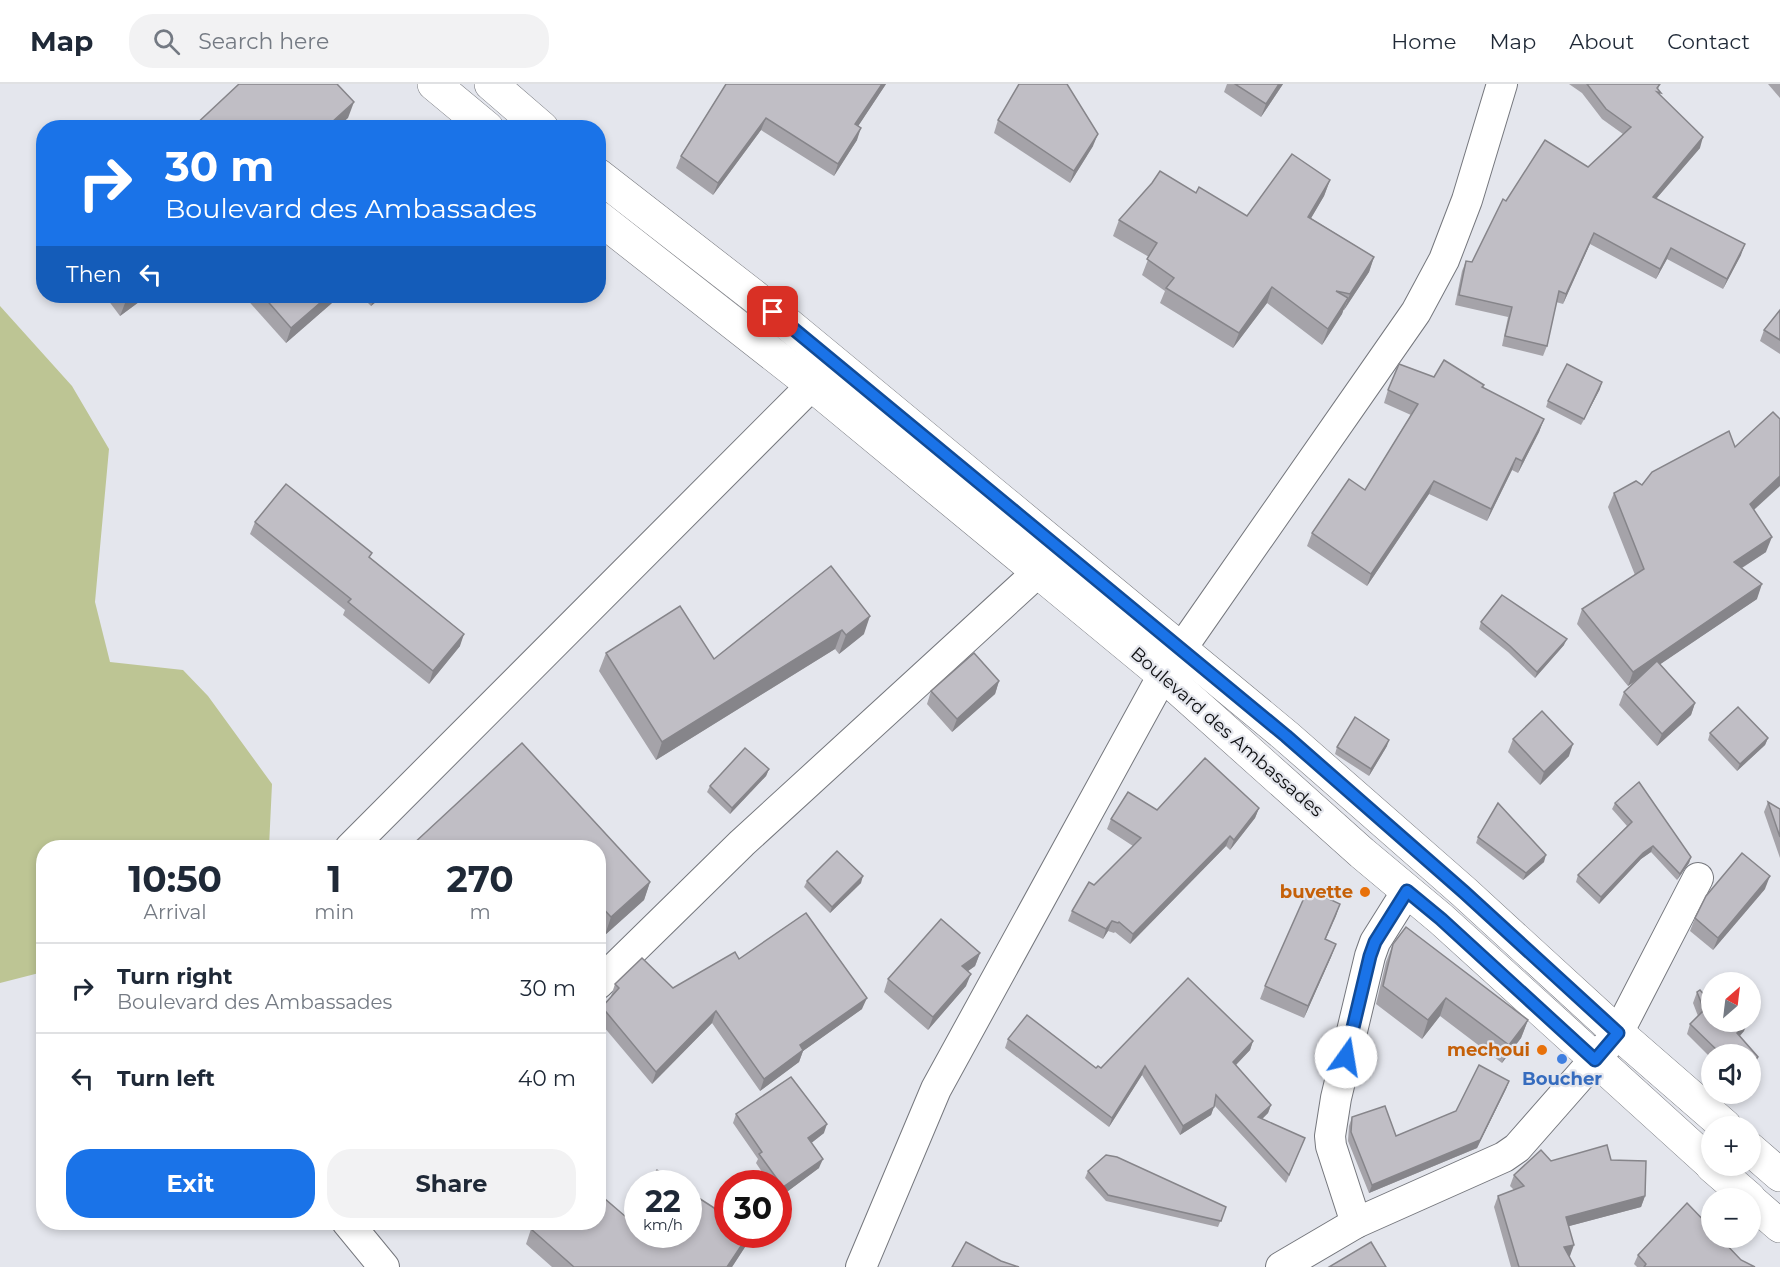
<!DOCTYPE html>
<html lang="en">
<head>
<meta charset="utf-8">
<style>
	body { margin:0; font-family:Montserrat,sans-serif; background:#f2f2f3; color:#1f2937; height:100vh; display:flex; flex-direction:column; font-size:22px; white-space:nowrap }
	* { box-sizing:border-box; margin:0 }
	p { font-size:20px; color:#747a83 }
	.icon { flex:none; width:33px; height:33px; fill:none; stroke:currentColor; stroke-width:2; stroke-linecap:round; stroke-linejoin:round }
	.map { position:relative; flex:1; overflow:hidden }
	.side { position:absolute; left:36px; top:756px; width:570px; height:390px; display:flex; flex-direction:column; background:#fff; border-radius:24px; box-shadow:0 3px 9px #0003 }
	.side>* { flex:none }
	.banner { position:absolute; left:36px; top:36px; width:570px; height:183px; border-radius:24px; box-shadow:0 3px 9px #0003; background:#1a73e8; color:#fff; overflow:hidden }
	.needle { width:39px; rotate:28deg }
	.tools { position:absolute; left:1701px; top:888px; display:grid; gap:12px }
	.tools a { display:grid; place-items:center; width:60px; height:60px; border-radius:50%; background:#fff; box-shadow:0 3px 9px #0003; font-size:30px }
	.speed { position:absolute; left:624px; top:1086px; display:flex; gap:12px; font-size:30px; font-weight:700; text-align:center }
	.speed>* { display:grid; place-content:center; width:78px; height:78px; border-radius:50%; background:#fff; box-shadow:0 3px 9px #0003; line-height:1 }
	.speed small { font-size:15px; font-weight:400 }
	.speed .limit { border:9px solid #d22; background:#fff; color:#111 }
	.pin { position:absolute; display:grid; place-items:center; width:51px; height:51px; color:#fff; margin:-26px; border-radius:12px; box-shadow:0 3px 9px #0006 }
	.me { position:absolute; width:66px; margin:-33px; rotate:13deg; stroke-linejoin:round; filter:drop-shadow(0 0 4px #0008) }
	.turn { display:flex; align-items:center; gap:21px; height:126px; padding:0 30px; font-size:27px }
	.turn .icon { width:78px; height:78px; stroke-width:2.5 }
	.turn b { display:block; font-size:42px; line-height:51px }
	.then { display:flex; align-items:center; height:57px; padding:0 30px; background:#0003; gap:12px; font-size:22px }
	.eta { display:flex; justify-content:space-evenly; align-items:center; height:102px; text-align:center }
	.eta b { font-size:36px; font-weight:700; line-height:42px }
	.cta { display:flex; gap:12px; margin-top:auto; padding:12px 30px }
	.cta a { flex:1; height:69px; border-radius:24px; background:#1a73e8; color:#fff; font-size:24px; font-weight:700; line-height:69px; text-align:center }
	.cta a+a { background:#f2f2f3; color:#1f2937 }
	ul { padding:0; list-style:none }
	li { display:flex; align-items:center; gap:18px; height:90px; padding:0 30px; border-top:2px solid #e0e1e3 }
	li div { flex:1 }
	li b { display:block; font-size:22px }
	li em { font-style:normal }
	header { display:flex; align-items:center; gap:36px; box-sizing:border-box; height:84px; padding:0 30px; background:#fff; border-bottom:2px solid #e0e1e3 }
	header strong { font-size:28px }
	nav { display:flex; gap:33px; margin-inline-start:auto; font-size:21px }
	.search { width:420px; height:54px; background:#f2f2f3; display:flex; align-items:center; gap:15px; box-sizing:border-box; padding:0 21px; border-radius:24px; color:#747a83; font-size:22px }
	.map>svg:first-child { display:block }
	.green { fill:#bdc594 }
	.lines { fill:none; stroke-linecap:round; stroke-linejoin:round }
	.minor-casing { stroke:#75777d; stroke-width:32 }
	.secondary-casing { stroke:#75777d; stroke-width:34 }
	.minor { stroke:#fff; stroke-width:30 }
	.secondary { stroke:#fff; stroke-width:33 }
	.wall { fill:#a5a3a9 }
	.shaded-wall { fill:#86858a }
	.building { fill:#c0bec5; stroke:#86858a; stroke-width:1.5 }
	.route-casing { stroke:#114b97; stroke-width:15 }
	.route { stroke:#1a73e8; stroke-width:10 }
	.food-dot { fill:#e8710a; stroke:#e4e6ed; stroke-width:2 }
	.shop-dot { fill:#3f7fe0; stroke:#e4e6ed; stroke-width:2 }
	.labels { text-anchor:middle; stroke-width:4.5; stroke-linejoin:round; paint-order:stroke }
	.street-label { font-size:18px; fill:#0f1012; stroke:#e4e6ed }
	.food-label { font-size:18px; font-weight:bold; fill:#c56008; stroke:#e4e6ed; text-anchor:end }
	.shop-label { font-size:18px; font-weight:bold; fill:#366cbe; stroke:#e4e6ed }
</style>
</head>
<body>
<header>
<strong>Map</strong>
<div class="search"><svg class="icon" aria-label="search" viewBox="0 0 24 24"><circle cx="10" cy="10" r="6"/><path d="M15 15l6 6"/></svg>Search here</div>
<nav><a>Home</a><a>Map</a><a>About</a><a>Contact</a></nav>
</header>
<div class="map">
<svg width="1780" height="1183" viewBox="0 0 1780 1183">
	<rect width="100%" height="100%" fill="#e4e6ed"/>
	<path class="green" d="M0,222l72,80 37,63 -14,153 15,60 73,8 25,26 64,88 -3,63 -225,1 -1,124 -43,11z"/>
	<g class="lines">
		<g class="minor-casing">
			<g id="minor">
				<path d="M350,764l462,-463"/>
				<path d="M598,900l144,-141 296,-271"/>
				<path d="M347,1138l37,45"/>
				<path d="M1356,1139l-25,-77 -1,-10 6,-38 34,-142 5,-14 32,-51"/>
				<path d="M861,1183l75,-178 227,-414 253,-363 28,-52 23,-60 35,-116"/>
				<path d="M1281,1183l75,-44 148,-66 13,-9 101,-115 80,-155"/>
			</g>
		</g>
		<g class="secondary-casing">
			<g id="secondary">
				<path d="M434,0l53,44"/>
				<path d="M491,0l51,44"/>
				<path d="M598,91l157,122 531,439 178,156 154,141 107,93"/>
				<path d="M598,133l214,168 351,290 199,178 79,66 271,246"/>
				<path d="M1750,1065l30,26"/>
				<path d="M1712,1082l37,32"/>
				<path d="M1750,1116l30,26"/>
			</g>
		</g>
		<use href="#minor" class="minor"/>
		<use href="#secondary" class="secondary"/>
	</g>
	<g class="wall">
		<path d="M726,0h160l-28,42 -1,14 -23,36 -73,-46 -48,65 -37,-27 5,-12z"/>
		<path d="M1227,0h56l-22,33 -37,-25z"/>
		<path d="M1569,0h91l-2,5 2,6 40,53 -44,51 85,56 -18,34 -56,-30 -11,20 -66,-35 -27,60 -7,-2 -9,44 -4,10 -41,-10 6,-29 -53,-12 7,-34 4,-10 6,1 34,-61 82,-34 35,-33 -21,-15 -20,-26z"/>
		<path d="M1768,0h12v14z"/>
		<path d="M1067,1l26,61 -23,37 -76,-50 4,-13z"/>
		<path d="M1330,96l-6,16 -13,22 63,39 -5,15 -25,38h-1l-1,4 -20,31 -55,-42 -34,45 -73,-45 5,-12 -23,-16 7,-18 -36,-21 6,-16 77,-27 51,23z"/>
		<path d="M105,212h42l-27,20z"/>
		<path d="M244,212h96l-54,47z"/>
		<path d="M361,212h22l-12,10z"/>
		<path d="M1780,226v44l-20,-13 4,-11z"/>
		<path d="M1434,293l50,8 -1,3 61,31 -5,13 -21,41 -6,-3 -25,51 -58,-27 -62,92 -60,-40 5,-13 53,-43 46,-75 -27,-12 4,-13z"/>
		<path d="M1600,305l-19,36 -35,-18 2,-6z"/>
		<path d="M1735,363l31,105 -24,16 15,31 -97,65 35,39 -4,12 -34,31 -38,-41 5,-13 14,-13 -10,7 -51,-62 5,-15 53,-34 -27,-68 6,-14 28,-8z"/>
		<path d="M255,438l115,36 90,88 -31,38 -86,-69 2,-5 -95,-76z"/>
		<path d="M831,482l33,68 -25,20 -4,-5 -179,111 -57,-89 7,-18 108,6z"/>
		<path d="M1481,538l83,23 -29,33 -27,-26 -29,-23z"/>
		<path d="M999,597l-4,13 -43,38 -25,-28 4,-13z"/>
		<path d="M1710,649l58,5 -3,7 -28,26 -29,-31z"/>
		<path d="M1513,655l56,17 -29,29 -32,-33z"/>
		<path d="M522,659l128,139 -6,18 -39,35 -7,-6v-81h-187l1,-3z"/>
		<path d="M1387,662l-18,30 -34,-22 2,-7z"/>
		<path d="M769,685l-3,7 -36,38 -23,-22 3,-6z"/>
		<path d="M1768,718l12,7v49l-16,-46z"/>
		<path d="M1615,719l76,54 -2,6 -12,17 -26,-28 -10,7 -42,45 -23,-22 2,-7 49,-49 -15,-17z"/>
		<path d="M1259,724l-4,10 -25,32 -4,-4 -96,98 -15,-12 -1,1 -6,-2 -5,8 -35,-18 4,-10 61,-65 -26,-17 4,-10 46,-9z"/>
		<path d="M1478,753l66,25 -21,18 -47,-37z"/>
		<path d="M807,797l54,2 -31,30 -26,-26z"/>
		<path d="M1765,805l-52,61 -23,-19 5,-13z"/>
		<path d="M1340,820l-15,35 11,5 -5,13 -27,61 -44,-19 5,-13z"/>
		<path d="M1393,860l135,76 -7,18 -19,25 -62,-47 -18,23 -46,-35 10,-42z"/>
		<path d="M980,869l-5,13 -7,5 -2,15 -38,44 -44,-38 4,-13z"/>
		<path d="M615,900l58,4 189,21 -59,42 -4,11 -39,29 -48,-68 -60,61 -54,-64v-4l4,-9 10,-11h-1z"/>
		<path d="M1697,908l14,11 33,28 -4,5 18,21 -4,11 -4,-14h-38v5l-25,-25 3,-10 8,-8 -5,-13z"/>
		<path d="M1008,955l88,29h5l152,-27 -3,9 -14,15 35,40 -3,8 -6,6 43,19 -19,45 -72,-78 -3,10 -31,20 -38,-60 -33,52 -104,-79z"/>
		<path d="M1509,997l-3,8 -29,59 -108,45 -21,-52 1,-15 3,-9 44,19 60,-25z"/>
		<path d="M736,1030l88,19 -13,10 8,25 -39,29 -2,-2v-11h-8l-14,-21 2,-4 -25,-36z"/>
		<path d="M1611,1076l34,36 -4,11 -72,19 1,30h-1l6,11h-64l-17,-60 4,-11 16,-6 -4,-4 4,-11 37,-14z"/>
		<path d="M1088,1087l138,36 -8,20 -112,-26 -21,-23z"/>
		<path d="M626,1133l102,17h22l-5,13 -13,20h-180l-26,-23 5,-15z"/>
		<path d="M1638,1171l103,5 14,7h-118l-3,-3z"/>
	</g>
	<g class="shaded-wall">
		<path d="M882,0h4l-35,53 4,-13z"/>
		<path d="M1279,0h4l-22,33 5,-13z"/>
		<path d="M354,18l-6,16 -11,10 -5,-6z"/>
		<path d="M766,34l-5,12 -48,65 5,-12z"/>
		<path d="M861,44l-4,12 -23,36 4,-12z"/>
		<path d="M1098,50l-5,12 -23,37 4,-12z"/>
		<path d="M1703,53l-3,11 -51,59 4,-10z"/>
		<path d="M1330,96l-6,16 -21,36 5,-15z"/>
		<path d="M1594,149l-4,11 -27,60 3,-10z"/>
		<path d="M1745,160l-4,11 -18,34 4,-10z"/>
		<path d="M1671,164l-4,11 -11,20 4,-10z"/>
		<path d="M1374,173l-5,15 -25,38 6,-16z"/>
		<path d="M1272,203l-5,16 -34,45 6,-15z"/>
		<path d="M130,212h17l-27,20 7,-18z"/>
		<path d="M328,212h12l-54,47 5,-15z"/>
		<path d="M375,212h8l-12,10z"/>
		<path d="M1348,214l-6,16 -20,31 6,-16z"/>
		<path d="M1602,298l-2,7 -19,36 3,-6z"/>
		<path d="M1544,335l-5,13 -21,41 4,-12z"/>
		<path d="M1516,374l-4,12 -25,51 4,-12z"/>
		<path d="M1780,392v10l-36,33 6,-15z"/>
		<path d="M1434,397l-5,13 -62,92 4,-12z"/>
		<path d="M1772,453l-6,15 -37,24 5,-14z"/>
		<path d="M1762,500l-5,15 -129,87 5,-14z"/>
		<path d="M870,532l-6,18 -25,20 7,-19z"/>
		<path d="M842,546l-7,19 -179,111 6,-18z"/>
		<path d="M464,550l-4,12 -31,38 4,-13z"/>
		<path d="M1567,555l-3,6 -29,33 2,-6z"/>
		<path d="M999,597l-4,13 -43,38 5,-13z"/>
		<path d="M1695,619l-4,12 -34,31 5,-12z"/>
		<path d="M1768,654l-3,7 -28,26 3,-7z"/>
		<path d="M1389,656l-2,6 -18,30 2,-7z"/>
		<path d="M1573,660l-4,12 -29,29 4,-13z"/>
		<path d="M769,685l-3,7 -36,38 2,-6z"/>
		<path d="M1259,724l-4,10 -25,32 4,-10z"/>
		<path d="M1230,752l-4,10 -96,98 3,-10z"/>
		<path d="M1653,762l-2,6 -10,7 -42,45 2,-7 42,-44z"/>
		<path d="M1546,771l-2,7 -21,18 3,-7z"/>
		<path d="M1691,773l-2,6 -12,17 3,-6z"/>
		<path d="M863,792l-2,7 -31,30 2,-6z"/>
		<path d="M1770,792l-5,13 -52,61 5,-12z"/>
		<path d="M650,798l-6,18 -39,35 6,-18z"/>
		<path d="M1340,820l-4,12 -16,36 5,-13z"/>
		<path d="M1112,837l-4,10 -5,8 3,-10z"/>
		<path d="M1336,860l-5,13 -27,61 4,-12z"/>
		<path d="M980,869l-5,13 -18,13 5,-13z"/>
		<path d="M971,890l-5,12 -38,44 5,-13z"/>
		<path d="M867,914l-5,11 -59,42 -4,11 -39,29 4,-12 36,-34z"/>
		<path d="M1446,914l-6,18 -18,23 6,-19z"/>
		<path d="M716,927l-4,12 -60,61 4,-12z"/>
		<path d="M1528,936l-7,18 -19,25 7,-18z"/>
		<path d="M1748,938l-4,9 -11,12 4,-10z"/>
		<path d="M1253,957l-3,9 -20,21 3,-9z"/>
		<path d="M1758,973l-4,11 -4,2v-7z"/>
		<path d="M1145,982l-3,9 -33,52 3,-9z"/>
		<path d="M1509,997l-3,8 -29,59 -108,45 3,-8z"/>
		<path d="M1271,1021l-3,8 -13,13 3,-9z"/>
		<path d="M1214,1023l-3,8 -31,20 3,-9z"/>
		<path d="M827,1040l-3,9 -19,15 3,-10z"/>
		<path d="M823,1075l-4,9 -39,29 3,-10z"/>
		<path d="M1645,1112l-4,11 -79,21 4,-11z"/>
		<path d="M749,1150h1l-5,13 -13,20h-5z"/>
		<path d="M1574,1161l-4,11 -10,2 4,-11z"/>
	</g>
	<g class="building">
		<path d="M239,0h98l17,18 -22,20 5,6h-145z"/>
		<path d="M726,0h156l-27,40 6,4 -23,36 -72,-46 -48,65 -37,-27z"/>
		<path d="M1019,0h48l31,50 -24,37 -76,-51z"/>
		<path d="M1235,0h44l-13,20z"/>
		<path d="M1587,0h73l-3,4 4,5 -4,-1 46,45 -50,60 92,47 -18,35 -56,-31 -11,21 -66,-36 -28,61 -7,-3 -12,55 -42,-10 7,-29 -53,-12 7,-34 6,1 31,-63 3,2 39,-61 43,27 43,-40 -25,-18z"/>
		<path d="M1292,70l38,26 -22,37 66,40 -24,37 -14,-3 12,7 -20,31 -56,-42 -33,46 -73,-45 8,-10 -27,-19 10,-16 -38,-23 33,-37 8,-12 36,22 3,-6 48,29z"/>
		<path d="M263,212h65l-37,32z"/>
		<path d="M1780,226v30l-16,-10z"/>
		<path d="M1444,276l40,25 -2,2 62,32 -22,42 -6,-3 -25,51 -57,-28 -63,93 -59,-41 37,-54 16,11 53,-86 -30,-14 11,-26 35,13z"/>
		<path d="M1567,280l35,18 -18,37 -36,-18z"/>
		<path d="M1773,328l7,7v57l-30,28 22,33 -38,25 28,22 -129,88 -51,-63 62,-40 -30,-76 22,-12 6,4 10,-13 77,-41 6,16z"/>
		<path d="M286,400l86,69 -3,4 95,77 -31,37 -85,-69 3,-3 -96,-77z"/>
		<path d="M831,482l39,50 -24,19 -4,-5 -180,112 -56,-89 74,-47 34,53z"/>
		<path d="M1502,511l65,44 -30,33 -27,-26 -29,-24z"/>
		<path d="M974,569l25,28 -42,38 -26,-28z"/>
		<path d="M1657,577l38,42 -33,31 -38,-42z"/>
		<path d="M1738,623l30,31 -28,26 -30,-31z"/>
		<path d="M1542,627l31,33 -29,28 -31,-33z"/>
		<path d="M1355,633l34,23 -18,29 -34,-22z"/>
		<path d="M522,659l128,139 -39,35 -13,-14v-55h-184l-2,-3z"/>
		<path d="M745,664l24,21 -37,39 -22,-22z"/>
		<path d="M1205,674l54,50 -25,32 -4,-4 -97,98 -14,-12 -1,1 -6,-2 -6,8 -34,-18 17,-29 5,3 47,-47 -30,-19 17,-27 29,18z"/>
		<path d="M1639,698l52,75 -11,17 -27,-28 -10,7 -42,44 -23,-22 54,-53 -17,-19z"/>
		<path d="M1768,718l12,7v28z"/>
		<path d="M1498,719l48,52 -20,18 -48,-36z"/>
		<path d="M837,767l26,25 -31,31 -25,-26z"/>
		<path d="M1742,769l28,23 -52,62 -23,-20 11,-22z"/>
		<path d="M1308,805l32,15 -15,35 11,5 -28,62 -43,-20z"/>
		<path d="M806,829l61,85 -67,47 3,5 -39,29 -48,-68 -60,61 -54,-65 17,-19 -4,-4 27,-26 31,30 62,-36 4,7z"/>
		<path d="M941,835l39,34 -18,13 9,8 -38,43 -45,-38z"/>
		<path d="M1406,843l122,93 -19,25 -63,-47 -18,22 -45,-34 10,-42z"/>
		<path d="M1188,894l65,63 -20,21 38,43 -13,12 47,21 -16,37 -73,-80 -2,12 -31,19 -38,-60 -33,52 -104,-79 19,-24 69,53 2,-2 3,2z"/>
		<path d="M1700,906l11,13 1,-1v20h35l-10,11 21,24 -8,6v-9h-30v-1l-30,-29 14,-14 -7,-18z"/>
		<path d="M1479,981l30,16 -29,59 -108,45 -21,-53 1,-15 33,-11 11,30 60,-25z"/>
		<path d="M791,993l36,47 -19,14 15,21 -40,28 -24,-33 3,-2 -26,-38z"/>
		<path d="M1607,1061l4,15 35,1 -1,35 -79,21 8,28 -10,2 11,20h-56l-21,-71 26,-10 -10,-11 27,-25 10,11z"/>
		<path d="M1106,1071l11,2 109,50 -5,14 -113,-26 -20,-24z"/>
		<path d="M657,1086l21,14h-30z"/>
		<path d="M688,1107l40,26v17h21l-22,33h-153l-43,-38 6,-7h61v-29l28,24 12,-18v35h50z"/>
		<path d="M1687,1119l25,26v9h8l21,22 14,7h-111l2,-3 -8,-9z"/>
		<path d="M966,1158l35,19 18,6h-67z"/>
		<path d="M1371,1158l15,25h-57z"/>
	</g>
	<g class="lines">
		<g class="route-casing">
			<path id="route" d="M773,228l513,424 178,156 154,141 -23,27 -154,-141 -34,-28 -32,51 -5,14 -24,101"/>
		</g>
		<use href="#route" class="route"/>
	</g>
	<g class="food-dot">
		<circle cx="1365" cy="808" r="6"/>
		<circle cx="1542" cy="966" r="6"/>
	</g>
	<circle class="shop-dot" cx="1562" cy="975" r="6"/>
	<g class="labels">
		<g class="street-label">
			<text transform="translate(1227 648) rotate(41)" y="6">Boulevard des Ambassades</text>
		</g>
		<g class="food-label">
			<text x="1353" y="814">buvette</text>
			<text x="1530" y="972">mechoui</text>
		</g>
		<g class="shop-label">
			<text x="1562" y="1001">Boucher</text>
		</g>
	</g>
</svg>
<div class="tools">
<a><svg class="needle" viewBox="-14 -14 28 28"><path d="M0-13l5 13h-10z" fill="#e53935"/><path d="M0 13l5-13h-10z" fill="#747a83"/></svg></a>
<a><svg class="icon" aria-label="sound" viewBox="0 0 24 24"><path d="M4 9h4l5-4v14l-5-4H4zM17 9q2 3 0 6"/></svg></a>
<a>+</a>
<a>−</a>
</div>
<div class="speed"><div>22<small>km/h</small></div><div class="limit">30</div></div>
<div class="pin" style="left:773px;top:228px;background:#d93025"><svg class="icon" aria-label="arrive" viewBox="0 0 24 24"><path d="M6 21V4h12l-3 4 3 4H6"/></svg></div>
<svg class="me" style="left:1346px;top:973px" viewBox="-20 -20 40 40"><circle r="19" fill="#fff"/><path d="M0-13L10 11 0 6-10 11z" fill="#1a73e8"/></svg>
<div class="banner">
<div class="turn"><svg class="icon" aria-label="right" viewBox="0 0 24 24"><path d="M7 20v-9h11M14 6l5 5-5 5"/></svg><div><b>30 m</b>Boulevard des Ambassades</div></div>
<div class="then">Then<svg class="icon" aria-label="left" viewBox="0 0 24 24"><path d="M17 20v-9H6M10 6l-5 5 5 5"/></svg></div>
</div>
<section class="side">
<div class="eta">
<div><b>10:50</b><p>Arrival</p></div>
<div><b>1</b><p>min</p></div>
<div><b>270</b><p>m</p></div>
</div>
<ul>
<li><svg class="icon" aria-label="right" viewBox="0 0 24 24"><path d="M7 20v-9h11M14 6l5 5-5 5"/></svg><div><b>Turn right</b><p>Boulevard des Ambassades</p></div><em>30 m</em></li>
<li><svg class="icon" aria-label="left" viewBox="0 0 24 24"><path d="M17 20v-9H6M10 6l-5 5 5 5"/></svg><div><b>Turn left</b></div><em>40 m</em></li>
</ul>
<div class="cta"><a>Exit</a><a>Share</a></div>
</section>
</div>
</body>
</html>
